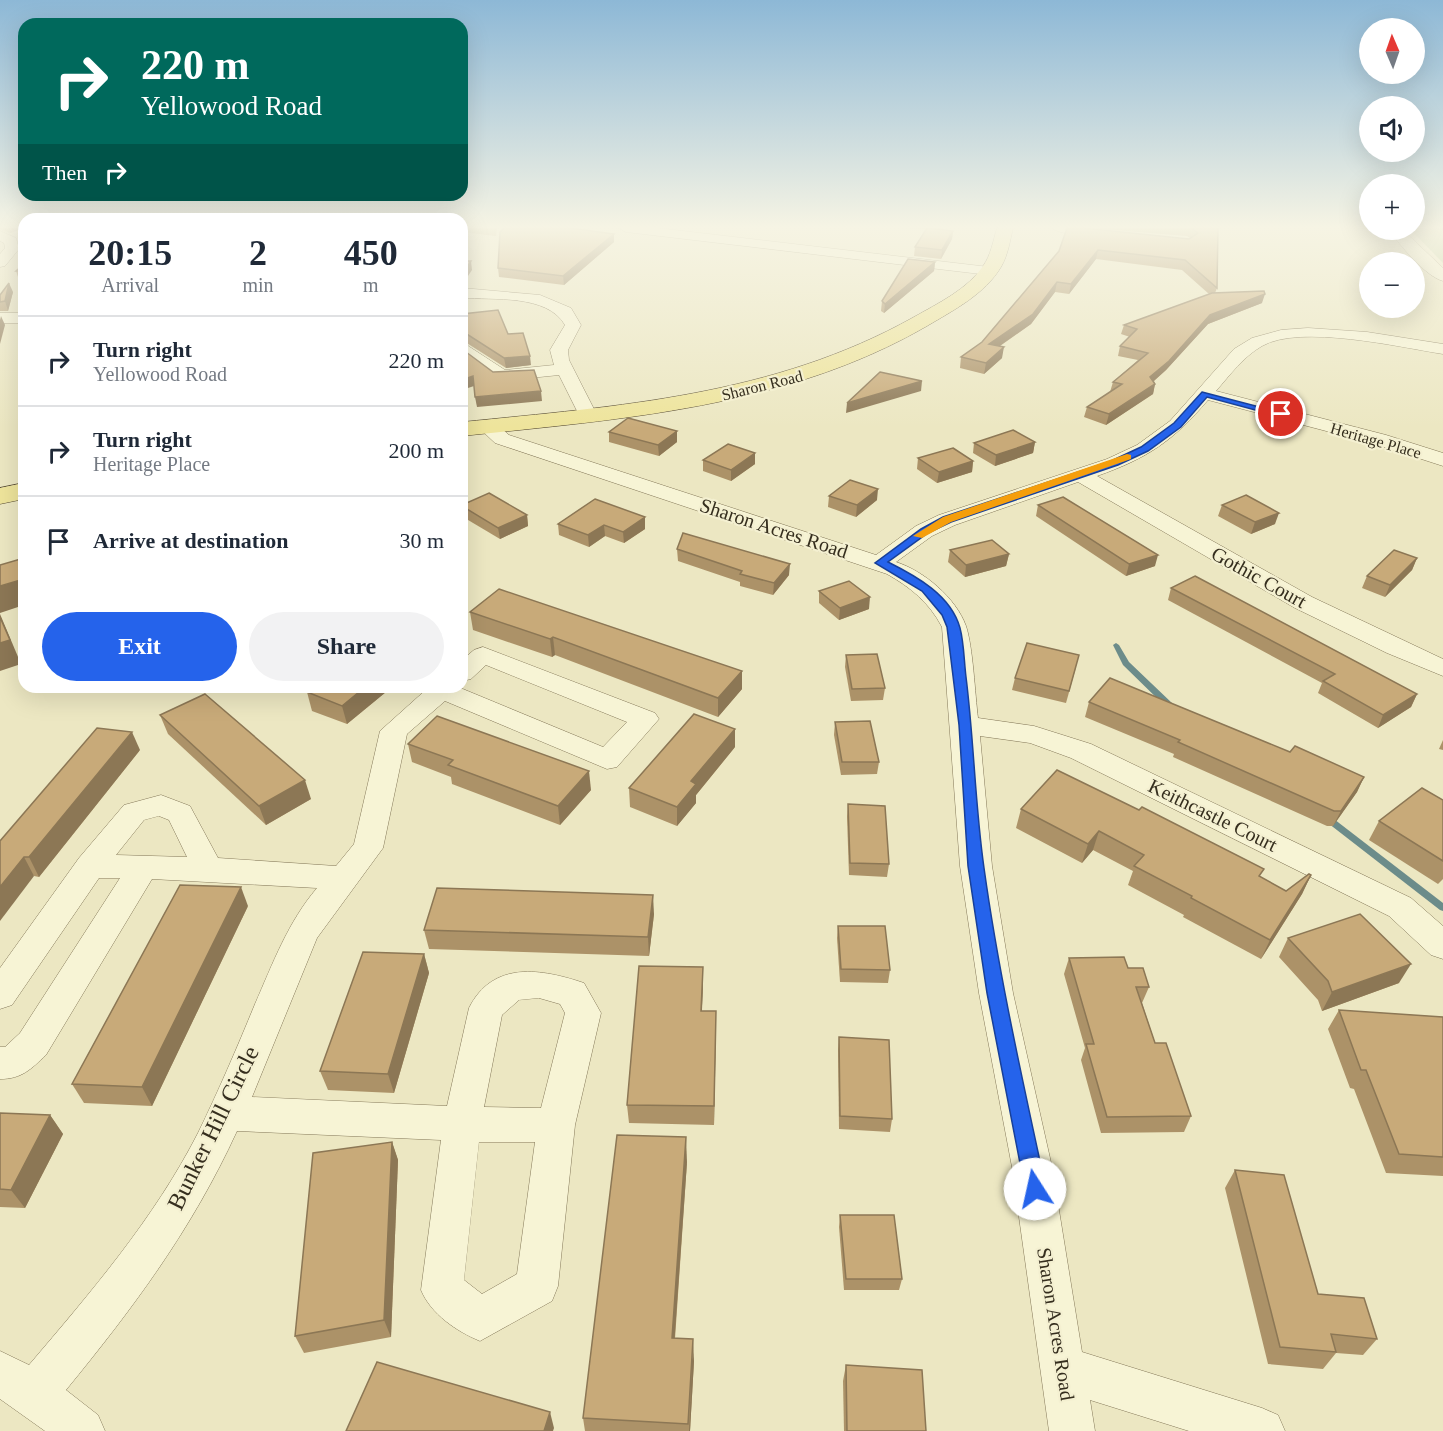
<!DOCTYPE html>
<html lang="en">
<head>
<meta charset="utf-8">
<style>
	body { margin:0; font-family:"Times New Roman",serif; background:#f2f2f3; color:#1f2937; height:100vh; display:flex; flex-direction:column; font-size:22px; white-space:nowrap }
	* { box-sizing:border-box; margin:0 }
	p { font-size:20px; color:#747a83 }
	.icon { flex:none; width:33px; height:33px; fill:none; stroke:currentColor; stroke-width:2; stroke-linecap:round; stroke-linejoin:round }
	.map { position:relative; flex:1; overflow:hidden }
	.details { position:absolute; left:18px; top:213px; width:450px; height:480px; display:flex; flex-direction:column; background:#fff; border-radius:18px; box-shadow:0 6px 24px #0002 }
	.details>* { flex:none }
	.banner { position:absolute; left:18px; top:18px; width:450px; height:183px; border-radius:18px; box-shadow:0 6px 24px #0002; background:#00695c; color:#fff; overflow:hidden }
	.needle { width:39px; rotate:358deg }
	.fabs { position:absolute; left:1359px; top:18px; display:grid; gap:12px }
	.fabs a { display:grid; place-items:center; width:66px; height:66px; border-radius:50%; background:#fff; box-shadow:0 6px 24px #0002; font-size:30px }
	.pin { position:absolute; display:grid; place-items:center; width:51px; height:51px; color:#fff; margin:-26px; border:3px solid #fff; border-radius:50%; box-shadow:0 2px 6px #0007 }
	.me { position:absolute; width:66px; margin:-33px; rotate:350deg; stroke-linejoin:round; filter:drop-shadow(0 0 4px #0008) }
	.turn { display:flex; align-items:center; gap:21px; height:126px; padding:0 24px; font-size:27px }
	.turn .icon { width:78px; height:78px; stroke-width:2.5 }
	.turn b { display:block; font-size:42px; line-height:51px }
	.then { display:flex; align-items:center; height:57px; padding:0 24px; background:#0003; gap:12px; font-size:22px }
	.eta { display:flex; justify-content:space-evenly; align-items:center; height:102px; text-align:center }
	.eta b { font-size:36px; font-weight:700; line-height:42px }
	.cta { display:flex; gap:12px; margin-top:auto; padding:12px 24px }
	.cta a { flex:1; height:69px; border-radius:36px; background:#2563eb; color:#fff; font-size:24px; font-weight:700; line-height:69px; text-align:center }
	.cta a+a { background:#f2f2f3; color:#1f2937 }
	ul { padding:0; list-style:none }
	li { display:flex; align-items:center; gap:18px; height:90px; padding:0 24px; border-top:2px solid #e0e1e3 }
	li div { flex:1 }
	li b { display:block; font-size:22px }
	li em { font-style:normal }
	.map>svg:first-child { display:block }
	.green { fill:#b9c997 }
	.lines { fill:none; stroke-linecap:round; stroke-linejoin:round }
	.stream { fill:#6c8c8a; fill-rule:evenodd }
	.minor-casing { stroke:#85795a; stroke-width:1 }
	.major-casing { stroke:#52462e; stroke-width:1 }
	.minor { fill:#f7f4d5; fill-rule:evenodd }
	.major { fill:#eee49b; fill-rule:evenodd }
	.wall { fill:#ac9268 }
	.shaded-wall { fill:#8c7755 }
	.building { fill:#c8aa79; stroke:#8c7755; stroke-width:1.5 }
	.route { fill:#2563eb; stroke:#184099; stroke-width:1.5 }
	.slow { fill:#f59e0b }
	.labels { text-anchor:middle; stroke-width:4.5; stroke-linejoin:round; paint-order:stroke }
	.far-street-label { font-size:16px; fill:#352e1e; stroke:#f4f0d1 }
	.street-label { font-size:20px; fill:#352e1e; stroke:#f4f0d1 }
	.near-street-label { font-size:24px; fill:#352e1e; stroke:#f4f0d1 }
</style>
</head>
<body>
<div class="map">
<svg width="1443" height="1431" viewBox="0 0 1443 1431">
	<rect width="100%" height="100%" fill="#ece7c2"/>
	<path class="green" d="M1415,228h28v35l-32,-33z"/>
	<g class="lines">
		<g class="stream">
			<path d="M1116,643l3,2 10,17 44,42 1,2 -1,2h-6l-44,-43 -10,-20z"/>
			<path d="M1327,815l3,1 113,87v8l-3,-1 -116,-90 -1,-2 1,-2z"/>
		</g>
		<g class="minor-casing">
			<g id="minor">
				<path d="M619,228h38l332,39 7,4 -7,4 -363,-43z"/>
				<path d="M1052,228h46l11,4c-7,7 -50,3 -57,-4z"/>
				<path d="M1389,230h14l40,38v13c-18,-5 -43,-36 -54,-51z"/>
				<path d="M0,231l16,7 3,11 -14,17 -5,1v-13l5,-6 -1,-5 -4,-2z"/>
				<path d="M462,288l78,7 31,13 10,17 -13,25 1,10 27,53 -2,4h-14l-21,-42 -58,6 -6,-1 -33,-25v-13l43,28 49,-5 -4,-15 15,-25c-18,-31 -72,-25 -103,-27z"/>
				<rect x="0" y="313" width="24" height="10"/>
				<path d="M1308,328l59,4 76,12v10c-44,-7 -143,-30 -181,-8 -19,11 -32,29 -46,45l170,44 57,18v13l-71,-23 -164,-43c-35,41 -60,58 -111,76l215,121 131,62v17l-56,-23 -92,-45 -217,-126 -123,43 -23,11 -36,26c28,9 60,36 70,64 7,21 9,68 12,92l56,8 57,18 320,154 32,28v33l-12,-4 -42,-39 -318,-158 -41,-15 -50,-7 12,130 21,127 39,174 30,185 180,56 16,7 7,16h-96l-99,-31 5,31h-46l-37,-264 -33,-174 -19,-127 -18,-239c-13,-25 -32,-40 -55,-53l-392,-131 -18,-17 10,-6 7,2 15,13 367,120 40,-29 23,-11 168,-56 30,-14 33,-24 64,-72 18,-11 29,-8z"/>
				<path d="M483,647l172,66 4,6 -42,48 -10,2 -162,-68 -38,33 -24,114 -66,90 -65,159 195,9 22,-98c24,-48 73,-39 115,-25l17,30 -26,112 -17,161 -6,15 -72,40c-24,-10 -49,-27 -59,-51l20,-150 -204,-9c-45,98 -103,176 -171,259l32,25 7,16h-60l-45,-32v-48l29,14c62,-73 125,-146 169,-232 20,-41 39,-85 57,-129 18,-41 33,-82 62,-116l-165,-9 -106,176c-15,14 -24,24 -46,24v-32h5l15,-14 100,-155h-21l-87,127 -12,4v-41l79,-110 45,-53 37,-10 29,11 28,52 118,8 18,-22 26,-113 49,-44h29l145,60 24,-25 -141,-57 -15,14 -9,2v-21l12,-10zM159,816l10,4 18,37 -71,-2 28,-35zM539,998l21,6 5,9 -24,95 -57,-1 18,-92 17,-15zM479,1142h56l-18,132 -35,20 -18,-14z"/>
			</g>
		</g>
		<g class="major-casing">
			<g id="major">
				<path d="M997,228h16c-3,13 -5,27 -12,39 -16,27 -47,43 -74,59 -142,82 -305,93 -465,110v-14c157,-16 311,-26 452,-105 23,-13 54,-28 69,-51 8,-11 10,-25 14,-38z"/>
				<path d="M24,483v16l-24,5v-16z"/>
			</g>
		</g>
		<use href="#minor" class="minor"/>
		<use href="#major" class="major"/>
	</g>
	<g class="wall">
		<path d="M0,228h24l-14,5 -10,-4z"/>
		<path d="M462,228h35l-1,8 -34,-4z"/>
		<path d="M907,228h36l-1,2 11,1 -1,8 -11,20 -27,-3 1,-9 11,-18z"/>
		<path d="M1090,228h128l-1,60 -2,5 47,10 -54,21 -42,46 -12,11 1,3 -2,10 -47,31 -22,-8 3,-10 23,-15 3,-10 25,-22 -20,-4 2,-10 10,-9 -9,-3 3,-9 85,-31 -27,-24 -86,-11 -27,35 -14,-2 -24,32 -31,22 2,12 -18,16 -24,-6 1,-11 21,-15 77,-91 131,-13 -3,-2z"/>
		<path d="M614,234v8l-50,43 -65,-8 -1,-9z"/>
		<path d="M935,262l-1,9 -50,42 -3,-2 1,-10z"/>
		<path d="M24,264v16h-5l-3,-9z"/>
		<path d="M13,292l-5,19h-8v-16z"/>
		<path d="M462,314l46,20 23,31 -25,3 -44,-28z"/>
		<path d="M677,431v11l-18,14 -50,-14v-10z"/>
		<path d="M1035,442l-2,11 -38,13 -22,-13 1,-10z"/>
		<path d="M918,458l55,3 -1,11 -35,11 -20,-14z"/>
		<path d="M703,460l52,4 -24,17 -28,-10z"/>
		<path d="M829,496l48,4 -21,17 -28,-10z"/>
		<path d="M595,499l50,30 -21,14 -19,-7 -16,11 -30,-12 -1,-11z"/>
		<path d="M462,505l65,10 1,11 -28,13 -37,-22z"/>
		<path d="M1038,505l117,61 -29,10 -90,-60z"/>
		<path d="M1222,505l53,19 -24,10 -33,-18z"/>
		<path d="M677,549l112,26 -16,20 -33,-9v-4l-62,-21z"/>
		<path d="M950,550l59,4 -3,12 -41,11 -17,-15z"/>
		<path d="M1417,558l-5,12 -27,27 -23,-9 5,-12z"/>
		<path d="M1171,588l246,106 -6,13 -33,21 -60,-35 4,-10 -154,-83z"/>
		<path d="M819,591l50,18 -30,11 -20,-17z"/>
		<path d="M470,612l272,59v18l-24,28 -163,-62 -3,2 -79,-27z"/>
		<path d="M846,655l39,33 -2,12 -32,1 -6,-34z"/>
		<path d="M1076,667l-10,36 -54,-13 3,-12z"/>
		<path d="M313,687h79l-45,37 -35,-13 -5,-19z"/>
		<path d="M1089,702l201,50 74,25 -7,15 -24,34h-6l-154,-69 1,-3 -89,-37z"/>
		<path d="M160,715l151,84 -45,26 -98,-91z"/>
		<path d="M835,722l44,40 -2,12 -36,1 -7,-40z"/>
		<path d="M1443,740v10l-4,-1z"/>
		<path d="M408,744l183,46 -31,35 -108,-41 -1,-7 -39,-15z"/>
		<path d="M735,747l-39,48v8l-19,23 -47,-19 -1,-19z"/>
		<path d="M140,750l-101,127 -5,-1 -34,-35z"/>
		<path d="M1057,770l229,121 25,-16 -9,19 -41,65 -78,-42 1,-2 -56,-30 5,-14 -40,-21 -11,13 -66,-35 5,-19z"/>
		<path d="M1443,800v79l-5,5 -69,-44 10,-19z"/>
		<path d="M848,804l41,60 -2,13 -38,-2 -2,-58z"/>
		<path d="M248,906l-96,200 -68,-3 -12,-19z"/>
		<path d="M654,914l-5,42 -220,-7 -5,-19z"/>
		<path d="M838,926l52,44 -2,13 -48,-1 -3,-44z"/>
		<path d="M1288,938l111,45 -77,28 -4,-11 -39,-43z"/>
		<path d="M424,954l5,19 -35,120 -66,-3 -8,-19z"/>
		<path d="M1069,958l59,10 21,19 -7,16 13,40 36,73 -7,16 -83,1 -20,-73 4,-12 -21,-74z"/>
		<path d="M703,967l-1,44h14l-2,114 -85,-2 -2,-18z"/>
		<path d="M1339,1010l104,7v159l-57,-3 -32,-84 -4,-1 -22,-59z"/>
		<path d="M839,1037l53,82 -2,13 -51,-3 -1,-79z"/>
		<path d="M0,1113l50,2 13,19 -38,74 -25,-1z"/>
		<path d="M392,1142l6,18 -7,177 -87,16 -9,-17z"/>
		<path d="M687,1162l-12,177 19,22 -4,70h-105l-2,-13z"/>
		<path d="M1235,1170l83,124 59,45 -14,16 -27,-2 -13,16 -55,-5 -43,-176z"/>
		<path d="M840,1215l62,64 -3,11h-55l-5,-63z"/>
		<path d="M846,1365l80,66h-82l-1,-50z"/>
	</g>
	<g class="shaded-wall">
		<path d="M8,228h16l-14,5z"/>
		<path d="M953,231l-1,8 -11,20 1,-9z"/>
		<path d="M614,234v8l-50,43 -1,-9z"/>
		<path d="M1098,250l-2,9 -27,35 2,-10z"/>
		<path d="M471,261l1,9 -10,15v-10z"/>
		<path d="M935,262l-1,9 -50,42 1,-9z"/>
		<path d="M1057,282l-2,10 -24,32 -43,30 1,-10z"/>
		<path d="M9,283l4,9 -5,19 -3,-10z"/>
		<path d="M1265,294l-3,9 -54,21 -42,46 -18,16 2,-9 60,-62z"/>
		<path d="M1,316l4,9 -5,19v-24z"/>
		<path d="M1004,347l-2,11 -18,16 2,-11z"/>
		<path d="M530,356l1,9 -25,3 -2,-10z"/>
		<path d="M473,376l1,10 -12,4v-10z"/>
		<path d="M922,381l-1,10 -75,22 1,-10z"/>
		<path d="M1155,384l-2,10 -47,31 3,-11z"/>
		<path d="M541,391l1,10 -65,6 -2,-10z"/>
		<path d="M677,431v11l-18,14 -1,-11z"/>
		<path d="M1035,442l-2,11 -38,13 1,-11z"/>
		<path d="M755,453v11l-24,17v-11z"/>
		<path d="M973,461l-1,11 -35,11 2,-11z"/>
		<path d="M878,489l-1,11 -21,17 1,-12z"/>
		<path d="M1279,513l-4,11 -24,10 4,-12z"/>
		<path d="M527,515l1,11 -28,13 -2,-11z"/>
		<path d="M645,517v12l-21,14 -1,-11z"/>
		<path d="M604,525l1,11 -16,11 -1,-12z"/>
		<path d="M1009,554l-3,12 -41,11 1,-12z"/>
		<path d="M1158,555l-3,11 -29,10 3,-12z"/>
		<path d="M1417,558l-5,12 -27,27 5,-12z"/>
		<path d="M790,564l-1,11 -16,20 1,-12z"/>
		<path d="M24,579v26l-24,8v-27z"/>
		<path d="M870,597l-1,12 -30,11 1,-12z"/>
		<path d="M0,614l21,50 -21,7z"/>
		<path d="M553,637l2,18 -3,2 -2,-18z"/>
		<path d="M742,671v18l-24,28v-19z"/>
		<path d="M365,687h27l-45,37 -5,-18z"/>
		<path d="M1417,694l-6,13 -33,21 5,-13z"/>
		<path d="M735,729v18l-39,48v8l-19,23v-19l14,-26z"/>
		<path d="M132,732l8,18 -101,127 -10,-20z"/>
		<path d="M589,771l2,19 -31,35 -2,-19z"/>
		<path d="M1364,777l-7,15 -24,34 8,-15z"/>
		<path d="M305,780l6,19 -45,26 -7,-19z"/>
		<path d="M1099,831l-6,19 -11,13 6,-19z"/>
		<path d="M24,857l10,19 -34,45v-34z"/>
		<path d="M1311,875l-9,19 -41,65 9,-19z"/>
		<path d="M241,887l7,19 -96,200 -10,-19z"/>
		<path d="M653,895l1,19 -5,42 -1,-19z"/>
		<path d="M424,954l5,19 -35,120 -6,-19z"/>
		<path d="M1411,964l-12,19 -77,28 10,-19z"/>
		<path d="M703,967v19l-2,44v-19z"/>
		<path d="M716,1011v19l-2,95v-19z"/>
		<path d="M50,1115l13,19 -38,74 -14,-18z"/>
		<path d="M686,1137l1,25 -14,199 -1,-23z"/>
		<path d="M392,1142l6,18 -7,177 -7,-17z"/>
		<path d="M693,1339l1,22 -4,70h-1z"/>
		<path d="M550,1412l4,16 -1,3h-9z"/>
	</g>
	<g class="building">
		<path d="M504,228h66l44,6 -51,42 -65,-8 2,-36z"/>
		<path d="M927,228l26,3 -11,19 -27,-3z"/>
		<path d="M1067,228h16l106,11 9,-6 -7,-5h27l-1,60 -32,-28 -87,-10 -27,34 -14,-2 -24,32 -44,30 15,3 -18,16 -25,-6 21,-15 77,-91z"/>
		<path d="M908,259l27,3 -50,42 -3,-3z"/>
		<path d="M462,261h9l-9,14z"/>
		<path d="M24,264v7h-8z"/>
		<path d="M9,283l-4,18 -5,1v-7z"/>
		<path d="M1264,291l1,3 -55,21 -41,46 -19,16 5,7 -46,30 -22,-7 35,-23 -9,-2 35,-29 -28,-7 17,-17 -13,-4 88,-32z"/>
		<path d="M498,310l10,24 15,-1 7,23 -26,2 -42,-27v-17z"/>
		<path d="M462,349l31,23 41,-2 7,21 -66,6 -2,-21 -11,4z"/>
		<path d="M880,372l42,9 -75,22z"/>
		<path d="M628,418l49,13 -19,14 -49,-13z"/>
		<path d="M1013,430l22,12 -39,13 -22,-12z"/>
		<path d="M728,444l27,9 -24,17 -28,-10z"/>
		<path d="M953,448l20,13 -34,11 -21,-14z"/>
		<path d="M850,480l28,9 -21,16 -28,-9z"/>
		<path d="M489,493l38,22 -29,13 -36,-22v-1z"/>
		<path d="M1246,495l33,18 -24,9 -33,-17z"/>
		<path d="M1063,497l95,58 -29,9 -91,-59z"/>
		<path d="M595,499l50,18 -22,15 -19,-7 -16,10 -30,-11z"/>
		<path d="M24,529v8l-3,-7z"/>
		<path d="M683,533l107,31 -16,19 -34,-9 2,-3 -65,-22z"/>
		<path d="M992,540l17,14 -43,11 -16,-15z"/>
		<path d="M1394,550l23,8 -27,27 -23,-9z"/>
		<path d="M24,558v21l-24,7v-21z"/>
		<path d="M1195,576l222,118 -34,21 -60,-34 12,-7 -164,-86z"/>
		<path d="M849,581l21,16 -30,11 -21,-17z"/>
		<path d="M499,589l243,82 -24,27 -165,-61 -3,2 -80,-27z"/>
		<path d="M0,617l10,23 -10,3z"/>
		<path d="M1027,643l52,12 -10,36 -54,-13z"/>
		<path d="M877,654l8,34 -33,1 -6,-34z"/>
		<path d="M1110,678l180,74 5,-6 69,31 -23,34h-7l-156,-69 2,-2 -91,-38z"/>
		<path d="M313,687h52l-23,19 -35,-14z"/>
		<path d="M205,694l100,86 -46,26 -99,-91z"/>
		<path d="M694,714l41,15 -44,52 5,3 -19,23 -48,-19z"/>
		<path d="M437,716l152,55 -31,35 -110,-41 5,-5 -45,-16z"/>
		<path d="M870,721l9,41h-37l-7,-40z"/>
		<path d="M97,728l35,4 -103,125h-5l-24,30v-46z"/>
		<path d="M1057,770l82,40 3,-3 122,62 -5,7 27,15 23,-17 2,1 -41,65 -79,-42 1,-2 -58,-30 10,-11 -45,-24 -11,13 -67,-35z"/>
		<path d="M1422,788l21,12v61l-64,-40z"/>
		<path d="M848,804l37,2 4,58 -39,-1z"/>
		<path d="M180,885l61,2 -99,200 -70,-3z"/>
		<path d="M437,888l216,7 -5,42 -224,-7z"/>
		<path d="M1360,914l51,50 -79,28 -4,-11 -40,-43z"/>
		<path d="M838,926h47l5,44 -49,-1z"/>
		<path d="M363,952l61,2 -36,120 -68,-3z"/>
		<path d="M1124,957l4,11h15l6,19h-13l19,56h11l25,73 -84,1 -21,-73h8l-25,-86z"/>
		<path d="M639,966l64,1 -2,44h15l-2,95 -87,-1z"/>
		<path d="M1339,1010l104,7v140l-44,-3 -33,-84h-5z"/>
		<path d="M839,1037l50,3 3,79 -52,-3z"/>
		<path d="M0,1113l50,2 -39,75 -11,-1z"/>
		<path d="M617,1135l69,2 -14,201 21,1 -5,85 -105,-6z"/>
		<path d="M392,1142l-8,178 -89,16 18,-183z"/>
		<path d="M1235,1170l49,5 34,119 46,4 13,41 -46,-5 5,18 -56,-5z"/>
		<path d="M840,1215h54l8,64h-56z"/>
		<path d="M377,1362l173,50 -6,19h-198z"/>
		<path d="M846,1365l76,5 4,61h-79z"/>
	</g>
	<linearGradient id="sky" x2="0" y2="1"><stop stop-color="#8db8d6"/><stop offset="0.53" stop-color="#f6f4e4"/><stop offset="1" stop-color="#f6f4e4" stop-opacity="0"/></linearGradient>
	<rect width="1443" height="428" fill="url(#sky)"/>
	<path class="route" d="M1202,392l84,22 -5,3 -74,-20 -26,30 -33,24 -30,14 -167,57 -23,11 -40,29c28,14 63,33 72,66 4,15 4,33 6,49 8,64 9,128 18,191 15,108 39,214 62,321l-3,7 -8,3 -7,-3 -3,-7 -38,-196 -19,-127 -9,-141 -12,-98 -5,-12 -20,-24 -47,-28 46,-34 22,-12 168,-56 30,-14 33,-24z"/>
	<path class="slow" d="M1127,454l4,1v4l-180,63 -29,16 -9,-2 30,-19z"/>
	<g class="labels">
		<g class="far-street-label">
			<text transform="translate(762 385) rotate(-14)" y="6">Sharon Road</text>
			<text transform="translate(1376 440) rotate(16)" y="6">Heritage Place</text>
		</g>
		<g class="street-label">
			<text transform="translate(774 528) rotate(18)" y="7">Sharon Acres Road</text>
			<text transform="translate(1259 577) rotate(29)" y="7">Gothic Court</text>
			<text transform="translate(1213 815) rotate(26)" y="7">Keithcastle Court</text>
			<text transform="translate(1056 1324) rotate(81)" y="7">Sharon Acres Road</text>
		</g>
		<g class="near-street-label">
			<text transform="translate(213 1128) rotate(-64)" y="8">Bunker Hill Circle</text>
		</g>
	</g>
</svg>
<div class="fabs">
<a><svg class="needle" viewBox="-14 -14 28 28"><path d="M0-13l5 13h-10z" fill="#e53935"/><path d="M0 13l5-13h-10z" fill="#747a83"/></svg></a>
<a><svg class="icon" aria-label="sound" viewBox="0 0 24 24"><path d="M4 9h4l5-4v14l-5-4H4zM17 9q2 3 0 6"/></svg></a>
<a>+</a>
<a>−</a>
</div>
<div class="pin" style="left:1281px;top:414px;background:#d93025"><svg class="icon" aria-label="arrive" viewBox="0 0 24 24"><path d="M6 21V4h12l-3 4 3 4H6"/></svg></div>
<svg class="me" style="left:1035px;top:1189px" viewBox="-20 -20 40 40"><circle r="19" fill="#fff"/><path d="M0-13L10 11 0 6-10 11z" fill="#2563eb"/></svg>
<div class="banner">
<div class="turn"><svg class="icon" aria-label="right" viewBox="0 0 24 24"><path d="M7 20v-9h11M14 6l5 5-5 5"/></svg><div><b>220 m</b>Yellowood Road</div></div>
<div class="then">Then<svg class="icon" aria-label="right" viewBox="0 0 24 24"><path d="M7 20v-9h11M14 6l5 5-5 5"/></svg></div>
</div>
<section class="details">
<div class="eta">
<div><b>20:15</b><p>Arrival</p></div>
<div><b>2</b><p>min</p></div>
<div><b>450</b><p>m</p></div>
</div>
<ul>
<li><svg class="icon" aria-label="right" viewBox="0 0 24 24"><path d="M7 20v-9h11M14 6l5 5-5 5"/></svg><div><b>Turn right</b><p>Yellowood Road</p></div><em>220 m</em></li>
<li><svg class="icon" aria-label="right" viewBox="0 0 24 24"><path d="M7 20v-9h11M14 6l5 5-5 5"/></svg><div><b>Turn right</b><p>Heritage Place</p></div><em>200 m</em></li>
<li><svg class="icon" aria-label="arrive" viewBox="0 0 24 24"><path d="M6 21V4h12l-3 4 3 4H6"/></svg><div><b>Arrive at destination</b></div><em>30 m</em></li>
</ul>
<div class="cta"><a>Exit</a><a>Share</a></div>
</section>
</div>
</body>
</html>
